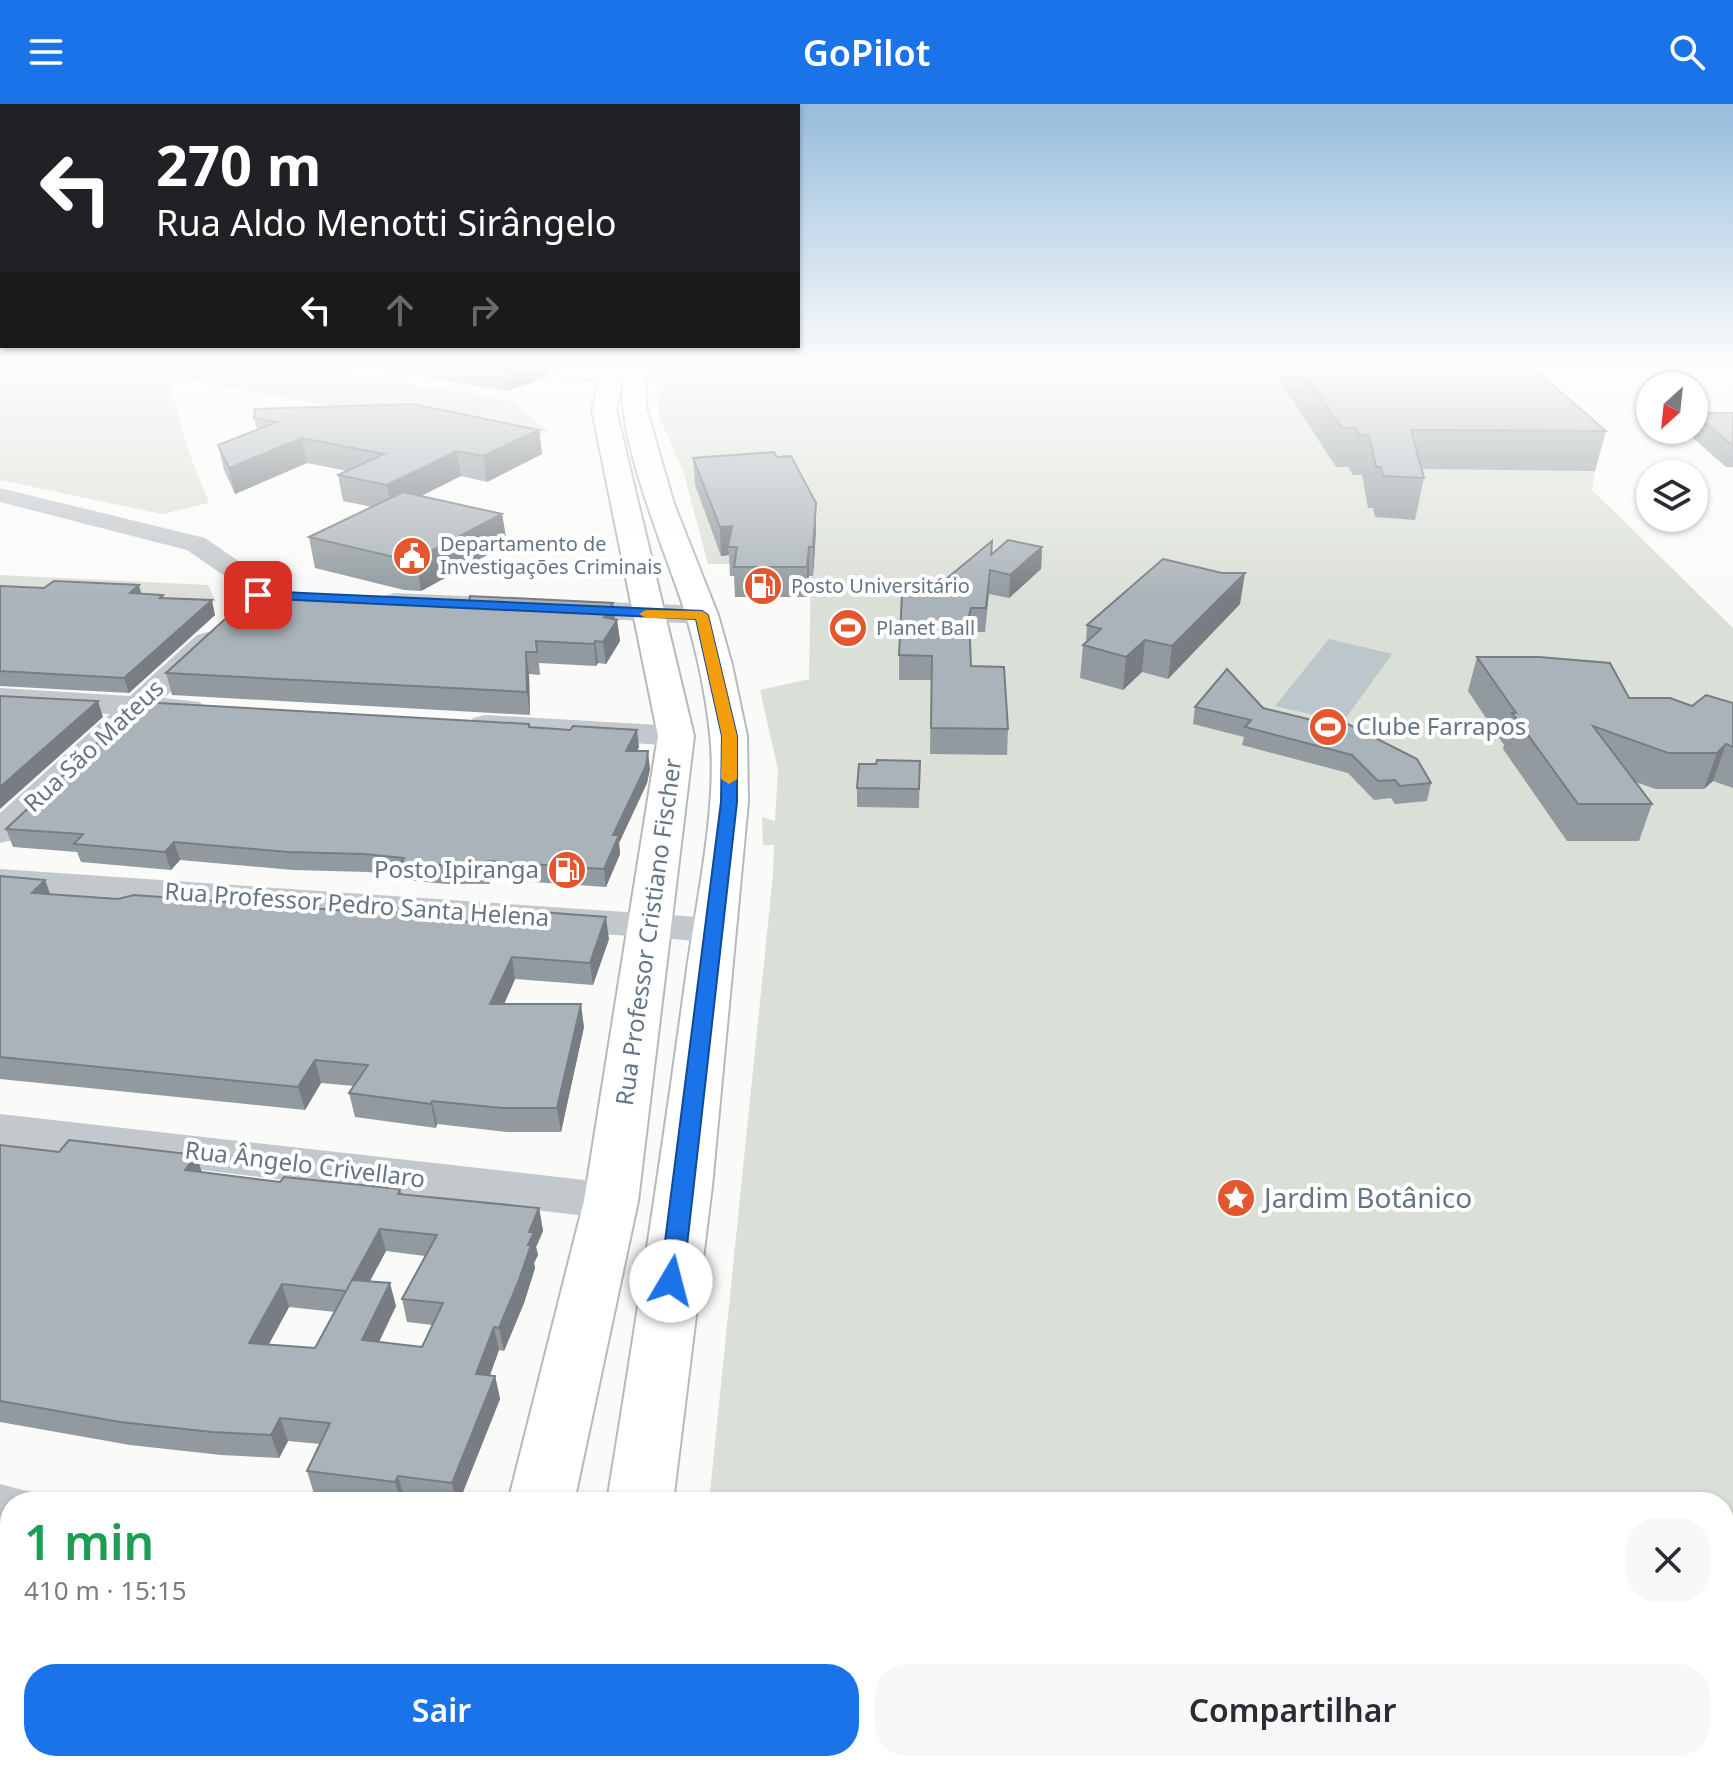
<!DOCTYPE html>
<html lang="pt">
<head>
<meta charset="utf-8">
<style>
	body { margin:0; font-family:"Noto Sans",sans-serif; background:#f7f7f7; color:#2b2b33; height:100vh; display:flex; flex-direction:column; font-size:30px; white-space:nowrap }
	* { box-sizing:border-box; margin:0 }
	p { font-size:26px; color:#7c7c81 }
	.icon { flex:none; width:44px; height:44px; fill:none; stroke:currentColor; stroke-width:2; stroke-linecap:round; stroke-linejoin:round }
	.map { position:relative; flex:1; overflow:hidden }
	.sheet { position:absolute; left:0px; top:1388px; width:1734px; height:280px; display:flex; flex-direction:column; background:#fff; border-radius:32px 32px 0 0; box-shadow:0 2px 6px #0004 }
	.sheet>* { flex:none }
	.hud { position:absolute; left:0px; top:0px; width:800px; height:244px; box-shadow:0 2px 6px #0004; background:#202124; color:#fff; overflow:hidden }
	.needle { width:52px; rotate:207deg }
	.controls { position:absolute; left:1636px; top:268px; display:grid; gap:16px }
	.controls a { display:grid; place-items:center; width:72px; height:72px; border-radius:50%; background:#fff; box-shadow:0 2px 6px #0004; font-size:40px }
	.pin { position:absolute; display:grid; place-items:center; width:68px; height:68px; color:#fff; margin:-34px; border-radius:16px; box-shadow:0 4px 12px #0006 }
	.me { position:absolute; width:88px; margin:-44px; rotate:8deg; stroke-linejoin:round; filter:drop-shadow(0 0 6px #0008) }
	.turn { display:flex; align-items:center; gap:28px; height:168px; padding:0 24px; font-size:36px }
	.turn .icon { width:104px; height:104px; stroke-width:2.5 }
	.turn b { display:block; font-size:56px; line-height:68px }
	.lanes { display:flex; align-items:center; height:76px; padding:0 24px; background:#0003; justify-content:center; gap:40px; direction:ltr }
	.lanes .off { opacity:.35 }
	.round { display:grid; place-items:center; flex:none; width:84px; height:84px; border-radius:32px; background:#f7f7f7 }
	.summary { display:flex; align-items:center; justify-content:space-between; height:136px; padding:0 24px }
	h1 { font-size:48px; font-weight:600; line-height:60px; color:#1e9e55 }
	.button { display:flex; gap:16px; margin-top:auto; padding:16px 24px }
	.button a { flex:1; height:92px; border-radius:32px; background:#1a73e8; color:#fff; font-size:32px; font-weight:600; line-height:92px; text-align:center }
	.button a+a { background:#f7f7f7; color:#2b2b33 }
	header { display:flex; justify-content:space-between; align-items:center; height:104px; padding:0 24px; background:#1a73e8; color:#fff; font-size:36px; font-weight:600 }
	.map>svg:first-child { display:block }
	.green { fill:#dadfd7 }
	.water { fill:#bbc7cb }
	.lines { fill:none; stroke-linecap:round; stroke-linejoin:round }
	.major-casing { stroke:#b5babe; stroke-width:4 }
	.minor { fill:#c3c8cc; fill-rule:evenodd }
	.major { fill:#fff; fill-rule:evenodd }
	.wall { fill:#929a9f; fill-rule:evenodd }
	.shaded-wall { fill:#777d82 }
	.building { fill:#aab3b9; stroke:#777d82; stroke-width:2; fill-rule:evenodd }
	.route { fill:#1a73e8; stroke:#114b97; stroke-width:2 }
	.slow { fill:#f59e0b }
	.labels { text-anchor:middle; stroke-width:8; stroke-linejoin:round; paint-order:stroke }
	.far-poi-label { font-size:20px; fill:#657683; stroke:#fff; text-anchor:start }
	.poi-label { font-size:24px; fill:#657683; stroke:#fff; text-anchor:start }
	.street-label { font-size:24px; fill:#657683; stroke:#fff }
	.near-poi-label { font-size:28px; fill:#657683; stroke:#fff; text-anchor:start }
</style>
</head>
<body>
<header><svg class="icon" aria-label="menu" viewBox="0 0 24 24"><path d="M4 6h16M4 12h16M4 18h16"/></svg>GoPilot<svg class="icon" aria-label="search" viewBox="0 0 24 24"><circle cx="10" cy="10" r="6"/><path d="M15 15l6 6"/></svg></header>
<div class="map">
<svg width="1733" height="1668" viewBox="0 0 1733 1668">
	<rect width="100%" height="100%" fill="#fafaf8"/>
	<g class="green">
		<path d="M0,262h304l210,35 34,31 -25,8 -356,-63 23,78 19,48 -47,11 -162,-34z"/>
		<path d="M666,262h818l111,105 -3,19 141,138v1144h-260l-13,-10h264v-260h-1015l64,-628 1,-29h-11l-1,-28 13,4 3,-51 -18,-80 49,-11 2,-114 -103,-1 -24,-90 -25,-59 -2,-37z"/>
		<path d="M0,471l208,10 8,17 -216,-10z"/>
	</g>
	<path class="water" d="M1329,535l63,15 -49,68 -68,-16z"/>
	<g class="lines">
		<g class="major-casing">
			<g id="major">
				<path d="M538,262l69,2 2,-2h46l-9,13v28l28,97 44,111 14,50 15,71 1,66 -36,384 -39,316h-66c29,-178 56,-355 80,-533 10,-70 31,-167 23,-235 -4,-39 -13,-81 -24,-119 -13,-45 -83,-206 -58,-243l-5,6 -7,32 78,326 -56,465 -64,301h-66l76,-301 74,-465 -66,-326 7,-29 -50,-8z"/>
				<path d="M426,1658h76l-3,10h-76z"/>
				<path d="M530,1658h76l-3,10h-76z"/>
			</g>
		</g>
		<g class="minor">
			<path d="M0,384l205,50 54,37 13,20 -4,6 -10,2 -10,-2 -9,-15 -52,-36 -187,-48z"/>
			<path d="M394,489l308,13 10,3 4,6 -4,6 -10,3 -318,-16 -4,-6 4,-6z"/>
			<path d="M208,528l11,3 4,6 -59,57 36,4 5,7 -5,7 -11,3 -44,-3 -132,124 -13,3v-30l110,-99 -110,-6v-20l130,8 67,-61z"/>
			<path d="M485,611l191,11 12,3 4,7 -4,7 -12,3 -203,-14 -4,-7 4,-7z"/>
			<path d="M0,765l713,49 14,4 6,8 -6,8 -14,4 -713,-51z"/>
			<path d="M0,1010l611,69 17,5 8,13 -8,13 -17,5 -611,-73z"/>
			<path d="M0,1380l31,8 5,10h-26v35l-10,-1z"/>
			<path d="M857,1658h83l4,10h-83z"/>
		</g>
		<use href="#major" class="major"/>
	</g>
	<g class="wall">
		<path d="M363,262h184l1,10 -17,7 -25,8z"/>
		<path d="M1275,262h256l75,65 -11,40 -174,-2 3,9 -9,42 -40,-3 -2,-9h-5l-6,-33h-9l-5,-8h-12l-62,-95z"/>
		<path d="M1694,309h39v54h-7l-39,-34 1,-3h6z"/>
		<path d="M254,314l285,12 3,24 -55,28 -26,-6 -40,20 81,18 5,30 -86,47 -17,-1 -89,-22 -6,-31 63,-30 -29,-6 -5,-26 9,-4 -40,-8 -72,31 -11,-24 -6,-25 39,-15z"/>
		<path d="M693,354l123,73 -3,45h-4l-2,21h-72l-1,-21h-4l-1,-21 -8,1 -26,-71z"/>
		<path d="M1042,443l-1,22 -32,29 -20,-4 -4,38h-15l1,34 37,63 -1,26 -77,-1 1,-74h-32v-25l29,-61 64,-40z"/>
		<path d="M0,482l163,9 1,3 51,17 -86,78 -129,-7z"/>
		<path d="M613,499l2,16 2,1 3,21 -14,23 -8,-1 -2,3 -57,-3 1,12 -11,-1 1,41 -358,-20 -6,-22 290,-68z"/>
		<path d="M1240,500l-72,75 -26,-7 -19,18 -43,-12 3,-33 3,-3 1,-17z"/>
		<path d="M1477,553l152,41 63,8 41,-3v85l-20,-7 -9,8h-48l-21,-7 17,22 -13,37h-72l-64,-92 1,-4 -36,-54z"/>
		<path d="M1195,603l68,1 168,75 -4,18 -32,3 -4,-6 -17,2 -26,-27 -106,-28 2,-8 -51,-13z"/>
		<path d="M529,623l110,20 -2,4 13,18 -3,14 -28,60 1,11 -14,33 -115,-8 -2,5h-43l-41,-4 -1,-4 -36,-4 -75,-2 -113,-10 -9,10 -90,-8 -4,-10 -64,-5 -7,-18z"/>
		<path d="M920,657l-1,47 -62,-1v-19l19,-24z"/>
		<path d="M0,772l45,4 5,14 391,25 168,20 -16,46 -78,-6 -11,25 80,23 -23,105h-54l-70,-8 -1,4 -81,-11 -6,-24 5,-7 -33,-3 -16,27 -305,-31z"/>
		<path d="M0,1041l280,37 120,7 2,5 137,14 4,23 -7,16 2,8 -4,8 1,5 -11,35 -20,48 -5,-1 -9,25 5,1 5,23 -41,103h-35l-19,-2 -1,2h-28l-62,-8 -7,-23 13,-27 -32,-3 -9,17 -58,-3 -91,-10 -130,-23zM386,1147l39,5 -23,43 5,23 26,3 -11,22 -43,-5 17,-36 -26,-25zM289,1203l46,5 -20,36 -46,-4z"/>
		<path d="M0,1438l10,1v126l-10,-2z"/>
		<path d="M0,1639l10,2v17h255l-5,10h-224l-27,-4 2,4h-11z"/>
		<path d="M1157,1658h232l14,7 40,3h-290z"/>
		<path d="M681,1660l82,7v1h-81z"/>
	</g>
	<g class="shaded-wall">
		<path d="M515,262h32l1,10 -17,7 -25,8 -2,-22z"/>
		<path d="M539,326l3,24 -55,28 -4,-26z"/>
		<path d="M302,334l5,25 -72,31 -6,-26z"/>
		<path d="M457,347l4,25 -70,35 -4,-26z"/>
		<path d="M816,399v28l-3,45v-29z"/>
		<path d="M502,410l5,30 -86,47 -5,-32z"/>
		<path d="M732,422l-4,21 1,8 -8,1 -1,-29z"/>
		<path d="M809,443v29l-2,21v-30z"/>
		<path d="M1042,443l-1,22 -32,29 1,-23z"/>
		<path d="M1245,469l-5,31 -72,75 4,-33z"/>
		<path d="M139,481l4,15 -13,-7z"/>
		<path d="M212,496l3,15 -86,78 -5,-15z"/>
		<path d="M613,499l2,20 2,-3 3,21 -14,23 -3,-22 1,-25z"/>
		<path d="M1145,536l-3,32 -19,18 3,-33z"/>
		<path d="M595,537l3,22 -2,3 -2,-22z"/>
		<path d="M526,548l3,22 1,41 -3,-23z"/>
		<path d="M98,597l5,16 -103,92v-22z"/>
		<path d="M637,626l2,17 -11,22 -2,-18z"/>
		<path d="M1726,640l-13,37 -9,8 13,-36z"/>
		<path d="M648,647l2,18 -3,14 -28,60 1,11 -14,33 -2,-18 9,-34z"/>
		<path d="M174,738l6,18 -9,10 -6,-18z"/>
		<path d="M488,757l3,18 -2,5 -3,-19z"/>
		<path d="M45,776l8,22 -21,-9z"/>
		<path d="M606,813l3,22 -16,46 -3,-22z"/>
		<path d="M512,853l3,22 -21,48 -4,-23z"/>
		<path d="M581,900l3,23 -23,105 -4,-24z"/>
		<path d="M315,956l6,23 -16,27 -7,-23z"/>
		<path d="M432,997l5,23 -1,4 -5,-24z"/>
		<path d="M196,1051l8,23 -19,-8z"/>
		<path d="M539,1104l4,23 -7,16 2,8 -4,8 1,5 -11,35 -20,48 -5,-23 29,-83 1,-13z"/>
		<path d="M380,1125l6,22 -34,63 -6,-23z"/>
		<path d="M390,1179l6,23 -27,57 -7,-23z"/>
		<path d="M282,1180l7,23 -32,59 -8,-23z"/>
		<path d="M494,1223l5,23 -17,47 -6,-23z"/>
		<path d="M495,1272l5,23 -41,103h-3l-4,-19z"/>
		<path d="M280,1314l8,23 -9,17 -8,-23z"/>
		<path d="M398,1372l7,24 -1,2h-3l-6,-20z"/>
		<path d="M3,1654l8,14h-11v-10z"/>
		<path d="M240,1658h25l-5,10h-25z"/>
		<path d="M354,1658h20l-4,10h-20z"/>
		<path d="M758,1658h5v10h-11z"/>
	</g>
	<g class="building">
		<path d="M482,262h33l-11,3z"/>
		<path d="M1299,262h232l75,65 -195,-1 13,48 -41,-2 -2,-9h-5l-7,-32h-9l-5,-7h-13z"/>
		<path d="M412,300l127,26 -56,26 -26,-5 -70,34 -49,-10 46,-21 -82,-16 -73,30 -11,-23 59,-23 -23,-4 1,-9z"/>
		<path d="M1694,309h39v33l-39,-32z"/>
		<path d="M774,348l3,5 14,-1 25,47 -3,44h-4l-2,20h-73l3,-20h-9l4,-21 -12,1 -27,-69z"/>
		<path d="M403,388l99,22 -86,45 -18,-1 -89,-21z"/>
		<path d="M1008,436l34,7 -32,28 -20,-5 -4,38h-15l-2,8 2,50 33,1 4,62 -77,-1 1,-72 -33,-1 3,-61h26l64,-53 -1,14z"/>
		<path d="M1163,455l59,14h23l-73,73 -27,-6 -19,17 -43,-12 18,-16 -14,-4z"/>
		<path d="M54,477l85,4 -9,8 33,2 -3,3 52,2 -88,78 -124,-7v-85l44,2z"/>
		<path d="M257,486l199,15 3,-4 10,1 1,-6 143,7 -9,14 13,3 -14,22 -8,-1 -1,3 -58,-3 1,11h-11l1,40 -361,-19z"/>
		<path d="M1477,553h62l71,6 19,35h41l22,8 14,-11 27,8v44l-7,-3 -9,9h-49l-75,-27 59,78h-74l-66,-91h4z"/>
		<path d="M1227,565l36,39 82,20 3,-4 69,35 14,24 -31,3 -5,-6 -17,1 -26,-26 -107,-28 6,-7 -56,-13z"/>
		<path d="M0,592l98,5 -98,86z"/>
		<path d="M141,598l388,22v3l41,3 3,-4 64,4 -11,21h22l-2,15 -33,69h6l-15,34 -116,-8 -2,4h-44l-41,-3 3,-4 -40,-4 -76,-2 -114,-10 -9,10 -91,-8 9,-10 -77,-5z"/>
		<path d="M877,656l43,1 -1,28 -62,-1 2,-24h17z"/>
		<path d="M0,772l45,4 -13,13 86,6 16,-4 202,15 104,4 -3,5 57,5 6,-15 106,8 -16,46 -78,-6 -22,47h91l-24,104h-55l-70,-7 -1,3 -82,-11 19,-28 -53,-5 -17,27 -298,-30z"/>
		<path d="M69,1036l127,15 -11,15 95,12 4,-5 116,12 -2,5 141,14 -10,24h5l-6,13h3l-12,35 -20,48 -5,-1 -18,47 19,2 -43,107 -54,-7 -3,6 -88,-11 23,-48 -50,-5 -9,17 -59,-3 -92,-10 -120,-21v-256l59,7zM380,1125l57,6 -35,64 41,4 -21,44 -60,-7 28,-57 -38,-3 -37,68 -66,-5 33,-59 64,7z"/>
		<path d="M0,1438l10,1v102l-10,-2z"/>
		<path d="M10,1602v39l-10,-2v-22z"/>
		<path d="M94,1658h146l-5,10h-146z"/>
		<path d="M287,1658h67l-4,10h-68z"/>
		<path d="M682,1658h76l-6,10h-56l-15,-8z"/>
		<path d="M1157,1658h29l-4,10h-29z"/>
		<path d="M1202,1658h187l14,7 5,-7h21l14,10h-221z"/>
	</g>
	<linearGradient id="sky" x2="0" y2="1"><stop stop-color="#96bcdc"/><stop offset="0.53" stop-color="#fdfdfc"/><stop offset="1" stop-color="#fdfdfc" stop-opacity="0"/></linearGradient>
	<rect width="1733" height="495" fill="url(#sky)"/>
	<path class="route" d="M258,487l444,20 6,4 29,121v66l-54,479 -3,6 -9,3 -8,-3 -3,-6 61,-479 1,-66 -26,-117 -442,-21 -2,-3z"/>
	<path class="slow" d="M702,507l6,4 29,121v43l-8,5 -8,-5 1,-43 -26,-117 -50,-1 -7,-4 7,-4z"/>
	<defs>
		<g id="civic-disc" transform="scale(2)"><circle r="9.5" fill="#e4572e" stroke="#fff"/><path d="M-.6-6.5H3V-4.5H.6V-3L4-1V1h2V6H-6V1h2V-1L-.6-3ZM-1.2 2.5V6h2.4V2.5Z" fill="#fff"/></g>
		<g id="fuel-disc" transform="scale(2)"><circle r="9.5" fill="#e4572e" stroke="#fff"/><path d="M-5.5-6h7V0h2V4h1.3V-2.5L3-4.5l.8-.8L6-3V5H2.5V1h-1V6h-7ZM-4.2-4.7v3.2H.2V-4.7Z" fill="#fff"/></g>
		<g id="stadium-disc" transform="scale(2)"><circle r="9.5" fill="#e4572e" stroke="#fff"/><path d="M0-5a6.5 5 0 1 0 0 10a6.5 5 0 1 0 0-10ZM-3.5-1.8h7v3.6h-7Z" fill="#fff"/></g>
		<g id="sight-disc" transform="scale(2)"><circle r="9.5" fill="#e4572e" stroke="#fff"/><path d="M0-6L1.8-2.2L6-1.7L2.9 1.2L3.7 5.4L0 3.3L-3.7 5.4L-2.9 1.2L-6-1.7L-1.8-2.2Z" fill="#fff"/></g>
	</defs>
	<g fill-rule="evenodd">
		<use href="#civic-disc" x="412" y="452"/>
		<use href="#fuel-disc" x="763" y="482"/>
		<use href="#stadium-disc" x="848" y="524"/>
		<use href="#stadium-disc" x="1328" y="623"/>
		<use href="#fuel-disc" x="567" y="766"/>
		<use href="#sight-disc" x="1236" y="1094"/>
	</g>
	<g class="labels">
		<g class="far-poi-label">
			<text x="440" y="447">Departamento de<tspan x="440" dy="23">Investigações Criminais</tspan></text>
			<text x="791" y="489">Posto Universitário</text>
			<text x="876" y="531">Planet Ball</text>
		</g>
		<g class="poi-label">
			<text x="1356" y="631">Clube Farrapos</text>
			<text x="539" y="774" text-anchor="end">Posto Ipiranga</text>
		</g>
		<g class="street-label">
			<text transform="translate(94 642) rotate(-43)" y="8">Rua São Mateus</text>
			<text transform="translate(357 801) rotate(4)" y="8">Rua Professor Pedro Santa Helena</text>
			<text transform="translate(649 828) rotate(-82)" y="8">Rua Professor Cristiano Fischer</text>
			<text transform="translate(305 1061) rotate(7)" y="8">Rua Ângelo Crivellaro</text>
		</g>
		<g class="near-poi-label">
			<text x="1264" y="1104">Jardim Botânico</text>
		</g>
	</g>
</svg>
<div class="controls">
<a><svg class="needle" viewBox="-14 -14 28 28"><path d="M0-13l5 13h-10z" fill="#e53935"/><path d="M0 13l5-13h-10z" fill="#7c7c81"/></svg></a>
<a><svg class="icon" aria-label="layers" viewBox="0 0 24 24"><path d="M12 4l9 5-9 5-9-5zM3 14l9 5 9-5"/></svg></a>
</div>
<div class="pin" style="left:258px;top:491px;background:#d93025"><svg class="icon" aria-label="arrive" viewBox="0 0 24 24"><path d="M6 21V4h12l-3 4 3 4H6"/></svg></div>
<svg class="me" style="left:671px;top:1177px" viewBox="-20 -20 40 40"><circle r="19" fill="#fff"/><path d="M0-13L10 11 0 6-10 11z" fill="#1a73e8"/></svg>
<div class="hud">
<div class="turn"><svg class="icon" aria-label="left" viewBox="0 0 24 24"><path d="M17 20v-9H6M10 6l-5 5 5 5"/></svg><div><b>270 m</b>Rua Aldo Menotti Sirângelo</div></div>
<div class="lanes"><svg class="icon" aria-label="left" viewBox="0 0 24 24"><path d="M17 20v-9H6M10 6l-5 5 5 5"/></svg><svg class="icon off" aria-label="ahead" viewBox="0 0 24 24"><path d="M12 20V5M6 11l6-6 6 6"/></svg><svg class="icon off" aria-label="right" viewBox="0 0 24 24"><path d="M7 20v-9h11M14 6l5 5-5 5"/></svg></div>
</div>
<section class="sheet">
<div class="summary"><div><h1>1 min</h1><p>410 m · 15:15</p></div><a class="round"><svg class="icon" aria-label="close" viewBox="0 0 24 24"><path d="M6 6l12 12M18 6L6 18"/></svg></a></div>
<div class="button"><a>Sair</a><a>Compartilhar</a></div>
</section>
</div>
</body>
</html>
